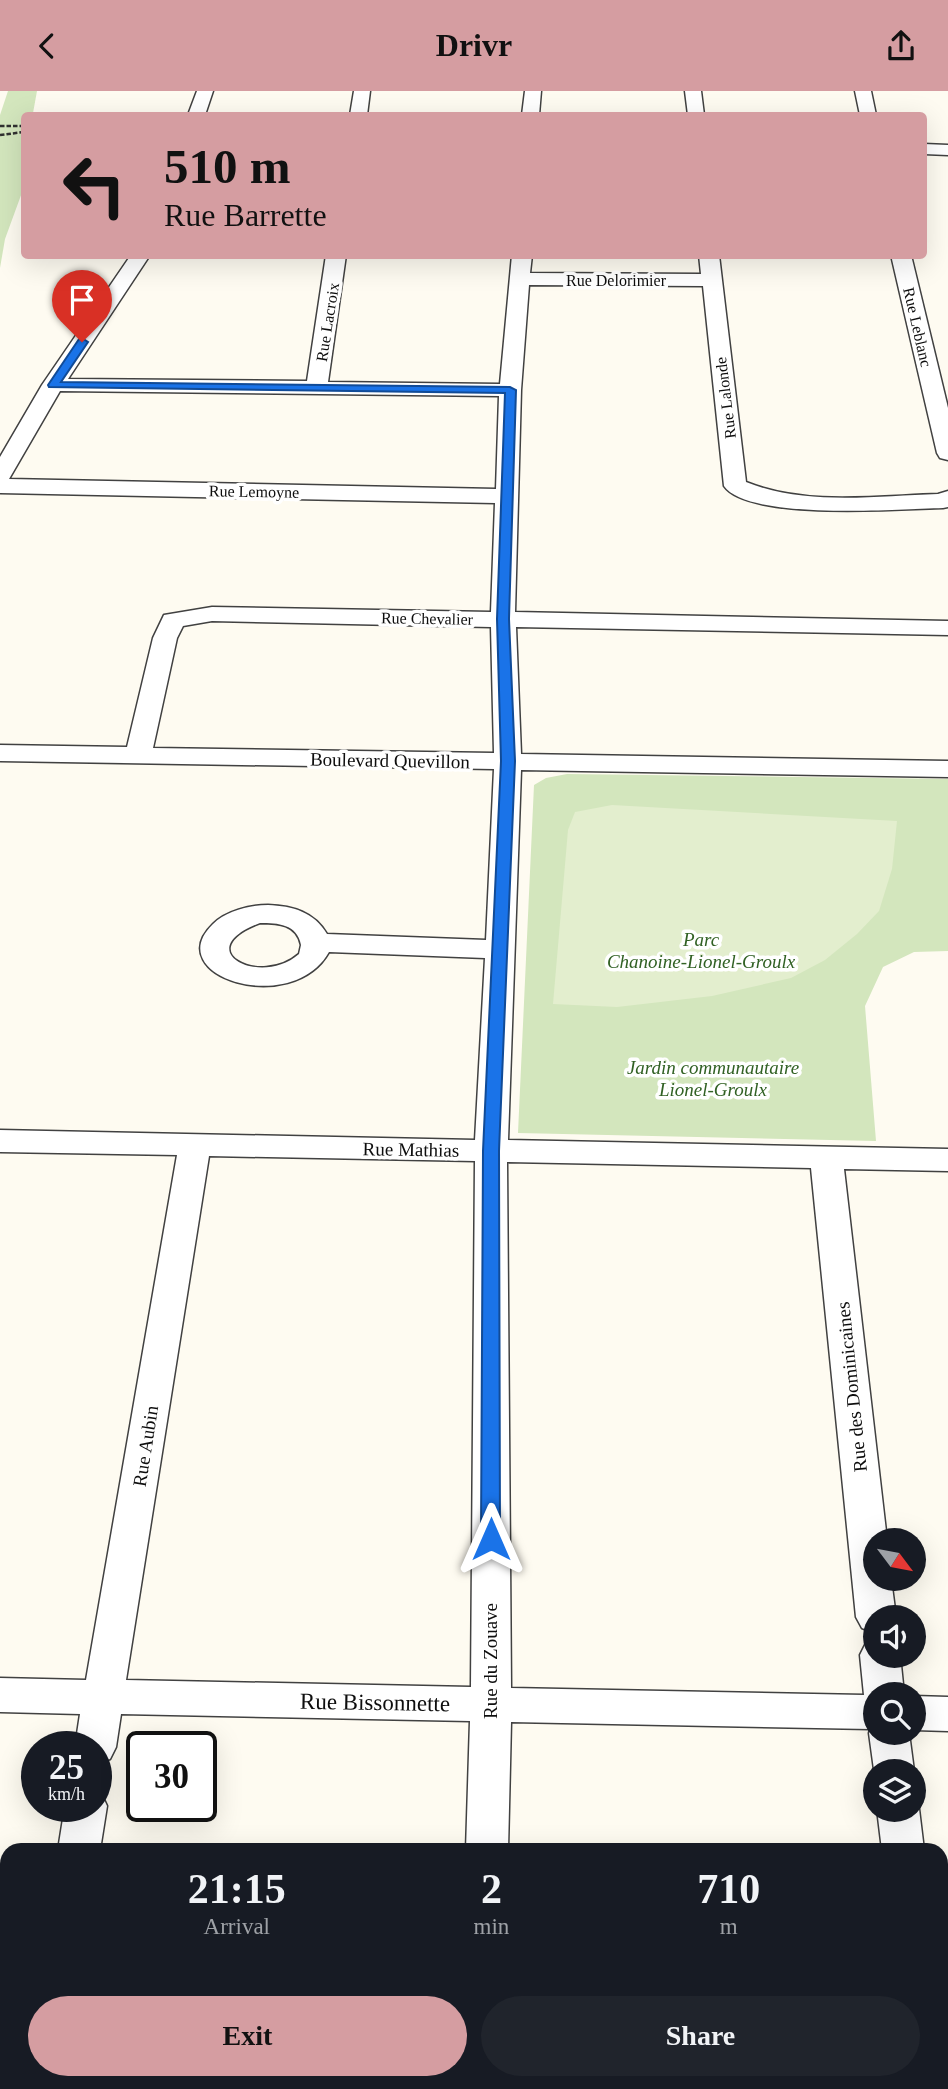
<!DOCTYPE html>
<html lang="en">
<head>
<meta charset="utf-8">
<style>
	body { margin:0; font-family:"Times New Roman",serif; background:#20242c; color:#f1f3f6; height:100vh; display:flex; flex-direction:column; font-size:26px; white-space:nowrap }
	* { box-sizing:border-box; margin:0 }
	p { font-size:23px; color:#9ea1a6 }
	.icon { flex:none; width:38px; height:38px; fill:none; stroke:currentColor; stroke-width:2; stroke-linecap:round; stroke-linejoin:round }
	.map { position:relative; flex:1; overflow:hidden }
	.drawer { position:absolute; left:0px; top:1752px; width:948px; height:247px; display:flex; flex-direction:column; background:#171b24; border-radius:21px 21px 0 0; box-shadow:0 7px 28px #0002 }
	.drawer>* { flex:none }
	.top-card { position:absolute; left:21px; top:21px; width:906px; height:147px; border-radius:7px; box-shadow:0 7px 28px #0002; background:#d59da1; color:#111; overflow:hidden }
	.needle { width:46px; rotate:122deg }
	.buttons { position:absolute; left:863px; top:1437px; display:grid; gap:14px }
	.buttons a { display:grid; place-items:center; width:63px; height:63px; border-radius:50%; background:#171b24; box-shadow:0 7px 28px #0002; font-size:35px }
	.speed { position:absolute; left:21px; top:1640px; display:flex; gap:14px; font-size:35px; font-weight:700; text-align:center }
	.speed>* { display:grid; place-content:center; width:91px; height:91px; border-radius:50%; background:#171b24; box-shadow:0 7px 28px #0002; line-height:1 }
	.speed small { font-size:18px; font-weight:400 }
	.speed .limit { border:4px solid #111; border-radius:10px; background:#fff; color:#111 }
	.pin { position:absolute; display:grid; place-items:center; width:60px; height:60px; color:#fff; margin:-72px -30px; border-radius:50% 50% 50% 0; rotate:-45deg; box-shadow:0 0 7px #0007 }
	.pin .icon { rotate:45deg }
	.me { position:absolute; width:77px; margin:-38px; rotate:0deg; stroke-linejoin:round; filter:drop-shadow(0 0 5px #0008) }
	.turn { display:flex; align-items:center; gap:24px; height:147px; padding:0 28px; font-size:32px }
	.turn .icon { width:91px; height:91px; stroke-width:2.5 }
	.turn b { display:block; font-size:49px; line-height:60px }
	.eta { display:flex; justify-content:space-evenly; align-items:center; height:119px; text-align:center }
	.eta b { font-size:42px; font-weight:700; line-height:49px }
	.cta { display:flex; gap:14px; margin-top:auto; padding:14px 28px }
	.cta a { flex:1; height:80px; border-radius:42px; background:#d59da1; color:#111; font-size:28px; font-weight:700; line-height:80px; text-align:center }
	.cta a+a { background:#20242c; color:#f1f3f6 }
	header { display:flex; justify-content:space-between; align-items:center; height:91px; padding:0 28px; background:#d59da1; color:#111; font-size:32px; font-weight:700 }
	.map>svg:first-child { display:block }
	.green { fill:#d3e6bd }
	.pitch { fill:#e3eece }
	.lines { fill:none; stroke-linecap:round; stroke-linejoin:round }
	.minor-casing { stroke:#414141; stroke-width:3 }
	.path { stroke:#303030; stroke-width:2.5; stroke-dasharray:4.5 2; stroke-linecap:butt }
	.minor { fill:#fff; fill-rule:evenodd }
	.route { fill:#1a73e8; stroke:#114b97; stroke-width:2 }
	.labels { text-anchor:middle; stroke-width:7; stroke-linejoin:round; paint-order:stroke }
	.far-street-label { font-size:16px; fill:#0e0e0e; stroke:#fff }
	.street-label { font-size:19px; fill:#0e0e0e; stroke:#fff }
	.park-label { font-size:19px; font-style:italic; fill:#316124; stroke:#fff }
	.near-street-label { font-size:23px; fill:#0e0e0e; stroke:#fff }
</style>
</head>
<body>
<header><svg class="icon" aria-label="back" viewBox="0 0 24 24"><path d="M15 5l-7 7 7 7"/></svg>Drivr<svg class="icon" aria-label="share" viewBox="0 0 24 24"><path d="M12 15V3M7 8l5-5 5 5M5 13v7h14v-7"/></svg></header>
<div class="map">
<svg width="948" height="1998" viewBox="0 0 948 1998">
	<rect width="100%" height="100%" fill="#fefbf1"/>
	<g class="green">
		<path d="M8,0h29l-4,22 123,2h-132v72l-19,52 -5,29v-153z"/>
		<path d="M567,683l381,5v172l-34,1 -31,15 -18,39 11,135 -358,-8 16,-348 12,-7z"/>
	</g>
	<path class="pitch" d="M612,714l285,16 -5,48 -13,42 -22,23 -32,26 -34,18 -79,18 -95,11 -64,-3 15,-174 7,-18z"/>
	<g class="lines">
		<g class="minor-casing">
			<g id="minor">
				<path d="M197,0h16l-8,24h-17z"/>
				<path d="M354,0h16l-3,24h-17z"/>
				<path d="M525,0h16l-2,24h-17z"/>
				<path d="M685,0h16l3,24h-16z"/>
				<path d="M855,0h16l5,24h-16z"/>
				<path d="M924,53l24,1v10l-24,-1z"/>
				<path d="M131,164h19l-82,124 239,2 19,-126h20l-18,127 172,2 12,-129h20l-2,18 171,1 -2,-19h20l27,227c60,24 129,14 192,12l10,-3v16l-5,1c-41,1 -195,13 -219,-22l-21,-200 -174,-1 -8,105 -6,222 433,9v14l-432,-8 5,127 427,7v16l-427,-7 -13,370 440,9v22l-104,-2 43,371h-12v39h16l5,38h-21v16l-13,-5 -6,-11 -45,-449 -304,-6 4,526 353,7 -4,-40 6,-12 9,-3v15h25l4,39h-29v39h34l5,38h-39v6l-6,-44 1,-4 -359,-7 -3,128h-42l4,-129 -349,-7 -5,33 -6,12 -14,5v-17h-21l5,-33 -80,-2v-34l86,2 91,-525 -177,-3v-22l475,10 10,-182 -156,-6c-37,66 -170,24 -116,-28 13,-13 37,-19 55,-19 25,1 46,7 59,29l159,6 8,-171 -494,-8v-16l127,2 26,-109 11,-23 48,-8 279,5 4,-109 -495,-10v-36l42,-72zM60,300l439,5 -3,93 -487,-10zM212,530l279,6 3,126 -341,-5 24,-110 6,-12zM260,832c18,0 37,1 41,22l-2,9c-39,34 -111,-4 -39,-31zM209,1065l266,5 -4,526 -345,-7z"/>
				<path d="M891,164h20l37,153v52l-8,-2 -3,-5z"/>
				<path d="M914,1605l34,1v34l-34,-1z"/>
				<path d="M96,1700l5,2 6,13 -7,44h-42l7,-44h31z"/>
				<path d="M914,1706l5,12 5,41h-42l-5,-41h37z"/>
				<path d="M942,1974l6,2v22h-38l-1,-6h33z"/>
				<path d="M18,1992h46l-1,6h-46z"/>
				<rect x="457" y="1992" width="46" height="6"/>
			</g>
		</g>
		<g class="path">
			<path d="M0,35h24"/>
			<path d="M0,44l24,-3"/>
		</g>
		<use href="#minor" class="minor"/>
	</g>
	<path class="route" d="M82,247l6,4 -27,40 449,5 6,3 -7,229 6,142 -16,390 1,388 -2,5 -7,2 -7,-2 -3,-5 2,-388 18,-390 -4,-142 8,-226 -456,-6 -1,-2 31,-46z"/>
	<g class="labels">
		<g class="far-street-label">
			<text x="616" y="195">Rue Delorimier</text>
			<text transform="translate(327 231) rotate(-81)" y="6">Rue Lacroix</text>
			<text transform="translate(918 236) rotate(77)" y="6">Rue Leblanc</text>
			<text transform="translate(725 307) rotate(-97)" y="6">Rue Lalonde</text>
			<text transform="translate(254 400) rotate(1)" y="6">Rue Lemoyne</text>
			<text transform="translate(427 527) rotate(1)" y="6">Rue Chevalier</text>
		</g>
		<g class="street-label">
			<text transform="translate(390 669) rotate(1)" y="7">Boulevard Quevillon</text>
			<text transform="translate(411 1058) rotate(1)" y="7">Rue Mathias</text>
			<text transform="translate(851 1296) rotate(-96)" y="7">Rue des Dominicaines</text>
			<text transform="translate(145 1355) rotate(-81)" y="7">Rue Aubin</text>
			<text transform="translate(490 1570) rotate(-90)" y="7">Rue du Zouave</text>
		</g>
		<g class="park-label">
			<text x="701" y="855">Parc<tspan x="701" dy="22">Chanoine-Lionel-Groulx</tspan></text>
			<text x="713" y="983">Jardin communautaire<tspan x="713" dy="22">Lionel-Groulx</tspan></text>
		</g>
		<g class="near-street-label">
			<text transform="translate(375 1611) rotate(1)" y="8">Rue Bissonnette</text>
		</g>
	</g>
</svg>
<div class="buttons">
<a><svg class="needle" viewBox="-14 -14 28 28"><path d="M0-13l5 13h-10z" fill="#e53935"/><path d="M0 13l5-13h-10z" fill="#9ea1a6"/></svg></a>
<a><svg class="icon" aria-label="sound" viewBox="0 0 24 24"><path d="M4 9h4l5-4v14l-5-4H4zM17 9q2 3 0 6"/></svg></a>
<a><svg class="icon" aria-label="search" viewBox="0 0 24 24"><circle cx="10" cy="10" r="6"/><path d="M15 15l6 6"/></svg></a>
<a><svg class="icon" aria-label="layers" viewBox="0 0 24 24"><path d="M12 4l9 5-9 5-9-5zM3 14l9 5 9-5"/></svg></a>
</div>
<div class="speed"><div>25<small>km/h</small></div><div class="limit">30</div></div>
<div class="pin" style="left:82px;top:251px;background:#d93025"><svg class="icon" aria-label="arrive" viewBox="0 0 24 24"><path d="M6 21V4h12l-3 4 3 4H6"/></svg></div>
<svg class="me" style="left:491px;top:1448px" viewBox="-20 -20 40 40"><path d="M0-17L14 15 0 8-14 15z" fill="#1a73e8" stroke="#fff" stroke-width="4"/></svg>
<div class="top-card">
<div class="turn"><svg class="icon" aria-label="left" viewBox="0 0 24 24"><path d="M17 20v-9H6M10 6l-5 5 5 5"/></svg><div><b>510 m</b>Rue Barrette</div></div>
</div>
<section class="drawer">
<div class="eta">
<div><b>21:15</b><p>Arrival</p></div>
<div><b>2</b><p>min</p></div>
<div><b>710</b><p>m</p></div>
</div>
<div class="cta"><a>Exit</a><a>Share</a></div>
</section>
</div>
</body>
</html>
